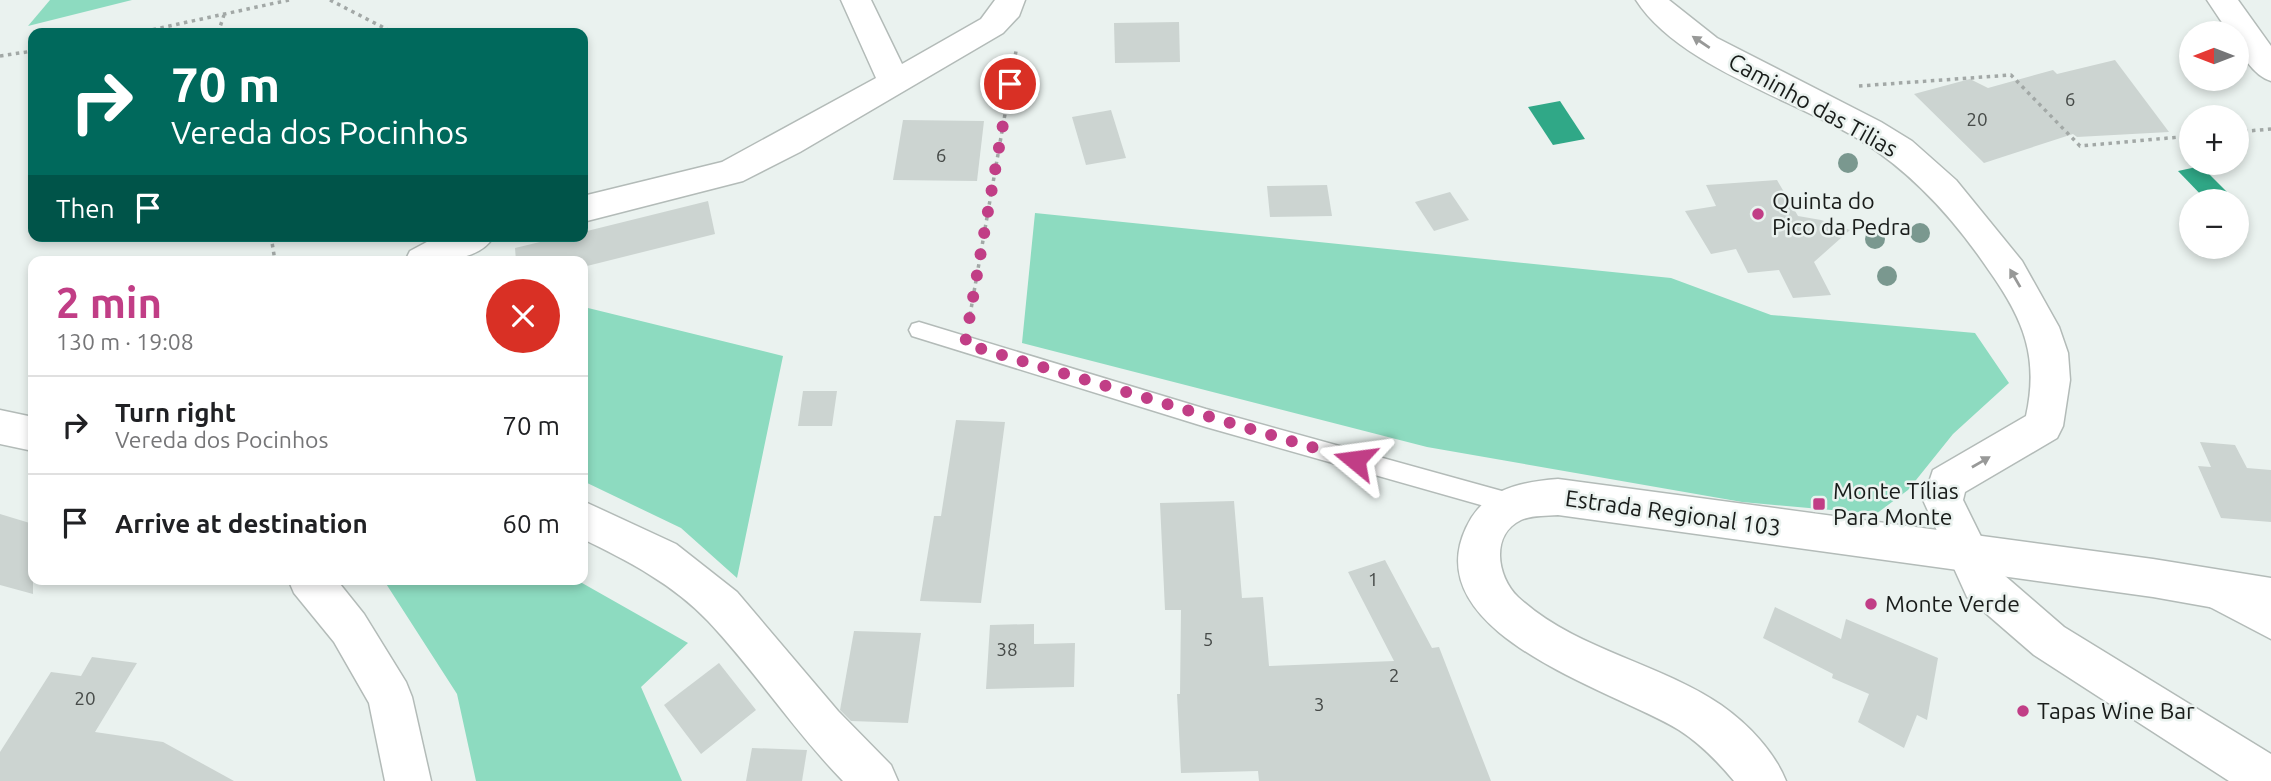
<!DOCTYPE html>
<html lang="en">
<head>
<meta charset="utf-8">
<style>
	body { margin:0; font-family:Ubuntu,sans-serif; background:#f6f6f6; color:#202124; height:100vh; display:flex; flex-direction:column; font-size:26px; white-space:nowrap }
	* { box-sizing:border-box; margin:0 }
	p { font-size:23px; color:#757577 }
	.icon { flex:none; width:38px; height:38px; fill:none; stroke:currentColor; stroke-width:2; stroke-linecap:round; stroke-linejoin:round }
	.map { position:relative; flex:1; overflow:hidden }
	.sheet { position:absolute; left:28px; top:256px; width:560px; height:329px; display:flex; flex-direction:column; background:#fff; border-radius:14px; box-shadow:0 4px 10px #0003 }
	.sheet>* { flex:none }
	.hud { position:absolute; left:28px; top:28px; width:560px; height:214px; border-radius:14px; box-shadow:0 4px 10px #0003; background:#00695c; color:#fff; overflow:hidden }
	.needle { width:46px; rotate:270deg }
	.fabs { position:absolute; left:2179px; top:21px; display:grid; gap:14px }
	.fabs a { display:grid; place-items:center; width:70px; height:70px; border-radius:50%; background:#fff; box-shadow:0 4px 10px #0003; font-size:35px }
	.pin { position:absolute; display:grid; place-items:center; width:60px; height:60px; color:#fff; margin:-30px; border:4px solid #fff; border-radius:50%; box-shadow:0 2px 7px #0007 }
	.me { position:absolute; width:77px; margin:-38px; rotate:286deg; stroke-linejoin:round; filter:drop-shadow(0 0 5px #0008) }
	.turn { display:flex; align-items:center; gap:24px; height:147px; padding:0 28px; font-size:32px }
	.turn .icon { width:91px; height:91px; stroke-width:2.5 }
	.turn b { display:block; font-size:49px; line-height:60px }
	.then { display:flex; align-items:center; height:66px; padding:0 28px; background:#0003; gap:14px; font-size:26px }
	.round { display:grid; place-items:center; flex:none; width:74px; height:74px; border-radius:37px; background:#f6f6f6 }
	.head { display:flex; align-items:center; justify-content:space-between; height:119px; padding:0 28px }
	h1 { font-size:42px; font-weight:700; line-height:52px; color:#c13e86 }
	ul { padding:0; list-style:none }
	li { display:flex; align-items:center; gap:21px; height:98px; padding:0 28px; border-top:2px solid #e0e0e0 }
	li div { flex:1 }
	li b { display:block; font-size:26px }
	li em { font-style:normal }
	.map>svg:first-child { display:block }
	.green { fill:#8ddbc0 }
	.water { fill:#30a887 }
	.building { fill:#ccd4d1 }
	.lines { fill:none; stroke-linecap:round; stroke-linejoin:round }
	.lane-casing { stroke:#b3bbb8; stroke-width:3 }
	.street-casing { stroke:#b3bbb8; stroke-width:3 }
	.secondary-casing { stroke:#b3bbb8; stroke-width:3 }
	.path { stroke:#a2a8a6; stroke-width:3.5; stroke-dasharray:3.5 4.5; stroke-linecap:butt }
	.lane { fill:#fff; fill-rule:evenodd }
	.street { fill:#fff; fill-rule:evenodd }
	.secondary { fill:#fff; fill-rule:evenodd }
	.tree { fill:#7a988f }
	.oneway { fill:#989998 }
	.route { stroke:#c13e86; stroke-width:12; stroke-dasharray:0 21.6 }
	.poi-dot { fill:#c13e86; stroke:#eaf2ef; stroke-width:2.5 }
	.labels { text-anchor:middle; stroke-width:5; stroke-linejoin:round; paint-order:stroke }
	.number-label { font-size:19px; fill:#464a48 }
	.street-label { font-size:23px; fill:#191c1a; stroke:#eaf2ef }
	.poi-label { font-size:23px; fill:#191c1a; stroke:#eaf2ef; text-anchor:start }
</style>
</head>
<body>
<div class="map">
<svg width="2271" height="781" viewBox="0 0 2271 781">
	<rect width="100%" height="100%" fill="#eaf2ef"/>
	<g class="green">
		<path d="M50,0h82l-104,26z"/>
		<path d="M1035,213l636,65 100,37 204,18 34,50 -56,51 -45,56 -32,24 -134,-12 -315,-55 -405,-104z"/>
		<path d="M584,307l199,49 -46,222 -56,-50 -98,-47z"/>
		<path d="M383,579h192l113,64 -47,44 41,94h-206l-19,-87z"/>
	</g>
	<g class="water">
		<path d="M1560,101l25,38 -32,6 -25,-38z"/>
		<path d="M2201,166l35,35h-29l-29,-30z"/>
	</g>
	<g class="building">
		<path d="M1179,22l1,40 -65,1 -1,-40z"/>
		<path d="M2115,60l54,72 -92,5 -4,-3 -89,29 -70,-69 56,-15 18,9 65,-18 4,4z"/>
		<path d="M1111,110l15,48 -40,7 -14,-48z"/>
		<path d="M903,120l81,1 -7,60 -84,-1z"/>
		<path d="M1777,180l21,36 23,4 29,10 -36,32 17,33 -38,3 -14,-28 -31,3 -12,-24 -25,5 -26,-43 31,-5 -10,-21z"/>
		<path d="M1327,185l5,31 -62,1 -3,-31z"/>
		<path d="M1450,192l19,28 -35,11 -19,-29z"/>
		<path d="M708,201l7,33 -132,33v-6h-67l-1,-13 50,-12h18v-4z"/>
		<path d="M803,391h34l-5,35h-34z"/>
		<path d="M956,420l49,2 -24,181 -61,-2 14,-85h7z"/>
		<path d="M2200,442l35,3 12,23 24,2v52l-50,-4 -23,-52 13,1z"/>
		<path d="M1234,501l8,97 21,-1 6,69 125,-5 -46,-89 37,-12 47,88 7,-1 52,134h-232l-1,-10 -77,2 -4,-79h3l1,-84h-16l-5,-107z"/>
		<path d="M0,514l33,10v70l-33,-9z"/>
		<path d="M1775,607l66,32 5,-20 92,39 -11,62 -10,-5 -13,33 -46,-26 11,-28 -37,-16 1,-4 -70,-36z"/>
		<path d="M1034,624v20l41,-1 -1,44 -88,2 4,-64z"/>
		<path d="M854,631l67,2 -13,90 -57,-2 -11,-11z"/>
		<path d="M92,657l45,6 -42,69 68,10 71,39h-234v-29l51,-80 30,4z"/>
		<path d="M719,663l37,47 -55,44 -37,-49z"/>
		<path d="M752,748l55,2 -5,31h-56z"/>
	</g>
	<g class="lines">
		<g class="lane-casing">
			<g id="lane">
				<path d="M919,322l287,87 303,84 8,3 3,7 -3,7 -8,3 -303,-86 -294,-91 -3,-6 3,-6z"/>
				<path d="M2216,587l55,29v23l-63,-33 -4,-8 4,-8z"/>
			</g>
		</g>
		<g class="street-casing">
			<g id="street">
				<path d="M841,0h30l31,64 79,-45 14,-19h30l-6,16 -16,17 -203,119 -57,29 -160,41v-26l139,-34 154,-84z"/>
				<path d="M1636,0h33l48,38 164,84 31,19 44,39 66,81 37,66 9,26 2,27 -7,46 -6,12 -92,54 -2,8 34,69 67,58 207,127v27h-42l-195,-126 -67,-58 -44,-97 10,-30 93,-54c13,-58 -2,-96 -36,-144 -35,-52 -76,-98 -130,-132 -65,-40 -182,-74 -224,-140z"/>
				<path d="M438,236h56c-16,28 -61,25 -89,25l5,-10z"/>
				<path d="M583,501l93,43 61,48 101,119 53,54 7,16h-55c-49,-50 -87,-109 -135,-160 -35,-37 -80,-60 -125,-82z"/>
			</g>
		</g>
		<g class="secondary-casing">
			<g id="secondary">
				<path d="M2207,0h31l33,46v35c-17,-5 -35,-30 -35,-48h-7z"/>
				<path d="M0,410l33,7v34l-33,-7z"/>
				<path d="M1558,479l595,80 118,19v40l-118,-21 -595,-82c-12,1 -26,0 -37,5 -31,15 -24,57 -3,77 57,53 140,65 203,108 27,19 53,46 65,76h-52c-16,-19 -33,-37 -55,-51 -63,-39 -263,-95 -213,-202 17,-38 52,-46 92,-49z"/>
				<path d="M288,579h48l28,35 42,68 6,15 19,84h-46l-16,-78 -35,-61 -40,-49z"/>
			</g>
		</g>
		<g class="path">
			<path d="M330,0l64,33"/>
			<path d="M137,33l152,-33"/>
			<path d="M218,33l6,-18"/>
			<path d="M0,56l33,-5"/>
			<path d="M1859,86l152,-11 69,71 111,-10"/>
			<path d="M2236,132l35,-3"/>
			<path d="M271,236l4,25"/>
			<path d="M970,315l46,-264"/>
		</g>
		<use href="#lane" class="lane"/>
		<use href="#street" class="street"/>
		<use href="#secondary" class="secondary"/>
	</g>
	<g class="tree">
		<circle cx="1848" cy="163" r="10"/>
		<circle cx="1920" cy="233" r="10"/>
		<circle cx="1875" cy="239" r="10"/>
		<circle cx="1887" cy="276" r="10"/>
	</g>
	<defs><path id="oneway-solid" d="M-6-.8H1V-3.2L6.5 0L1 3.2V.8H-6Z" transform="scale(1.75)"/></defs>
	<g class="oneway">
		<use href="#oneway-solid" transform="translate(1701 42) rotate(-146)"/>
		<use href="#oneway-solid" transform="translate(2015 278) rotate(-120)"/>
		<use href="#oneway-solid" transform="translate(1981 462) rotate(-30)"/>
	</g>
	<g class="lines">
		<path class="route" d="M1010,84l-45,260 390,116"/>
	</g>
	<g class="poi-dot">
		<circle cx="1758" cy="214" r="7"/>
		<rect x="1812" y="497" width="14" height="14" rx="3.5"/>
		<circle cx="1871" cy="604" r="7"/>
		<circle cx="2023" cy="711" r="7"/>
	</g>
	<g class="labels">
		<g class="number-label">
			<text x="2070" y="106">6</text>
			<text x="1977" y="126">20</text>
			<text x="941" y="162">6</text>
			<text x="1373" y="586">1</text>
			<text x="1208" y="646">5</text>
			<text x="1007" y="656">38</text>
			<text x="1394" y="682">2</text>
			<text x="85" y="705">20</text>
			<text x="1319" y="711">3</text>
		</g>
		<g class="street-label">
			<text transform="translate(1813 105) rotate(29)" y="8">Caminho das Tilias</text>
			<text transform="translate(1673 513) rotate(8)" y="8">Estrada Regional 103</text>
		</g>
		<g class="poi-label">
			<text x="1772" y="209">Quinta do<tspan x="1772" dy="26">Pico da Pedra</tspan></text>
			<text x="1833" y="499">Monte Tílias<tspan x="1833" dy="26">Para Monte</tspan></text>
			<text x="1885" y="612">Monte Verde</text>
			<text x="2037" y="719">Tapas Wine Bar</text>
		</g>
	</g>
</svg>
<div class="fabs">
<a><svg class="needle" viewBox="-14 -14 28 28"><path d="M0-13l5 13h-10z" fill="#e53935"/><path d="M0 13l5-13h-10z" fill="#757577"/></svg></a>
<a>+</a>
<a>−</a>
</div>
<div class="pin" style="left:1010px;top:84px;background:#d93025"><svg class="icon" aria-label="arrive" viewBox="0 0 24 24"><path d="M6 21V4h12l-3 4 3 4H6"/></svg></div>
<svg class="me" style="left:1355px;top:460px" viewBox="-20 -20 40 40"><path d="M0-17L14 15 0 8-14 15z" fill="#c13e86" stroke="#fff" stroke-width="4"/></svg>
<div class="hud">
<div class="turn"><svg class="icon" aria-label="right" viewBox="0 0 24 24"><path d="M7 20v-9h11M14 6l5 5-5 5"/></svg><div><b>70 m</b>Vereda dos Pocinhos</div></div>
<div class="then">Then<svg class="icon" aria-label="arrive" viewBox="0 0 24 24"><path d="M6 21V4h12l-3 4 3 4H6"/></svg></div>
</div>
<section class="sheet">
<div class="head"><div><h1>2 min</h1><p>130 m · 19:08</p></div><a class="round" style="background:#d93025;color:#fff"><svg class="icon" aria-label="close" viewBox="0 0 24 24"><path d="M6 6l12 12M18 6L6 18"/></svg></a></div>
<ul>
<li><svg class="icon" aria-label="right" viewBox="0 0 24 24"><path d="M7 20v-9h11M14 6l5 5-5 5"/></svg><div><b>Turn right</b><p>Vereda dos Pocinhos</p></div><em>70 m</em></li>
<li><svg class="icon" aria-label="arrive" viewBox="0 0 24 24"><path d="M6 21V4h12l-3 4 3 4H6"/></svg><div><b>Arrive at destination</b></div><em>60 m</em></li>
</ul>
</section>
</div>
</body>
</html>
